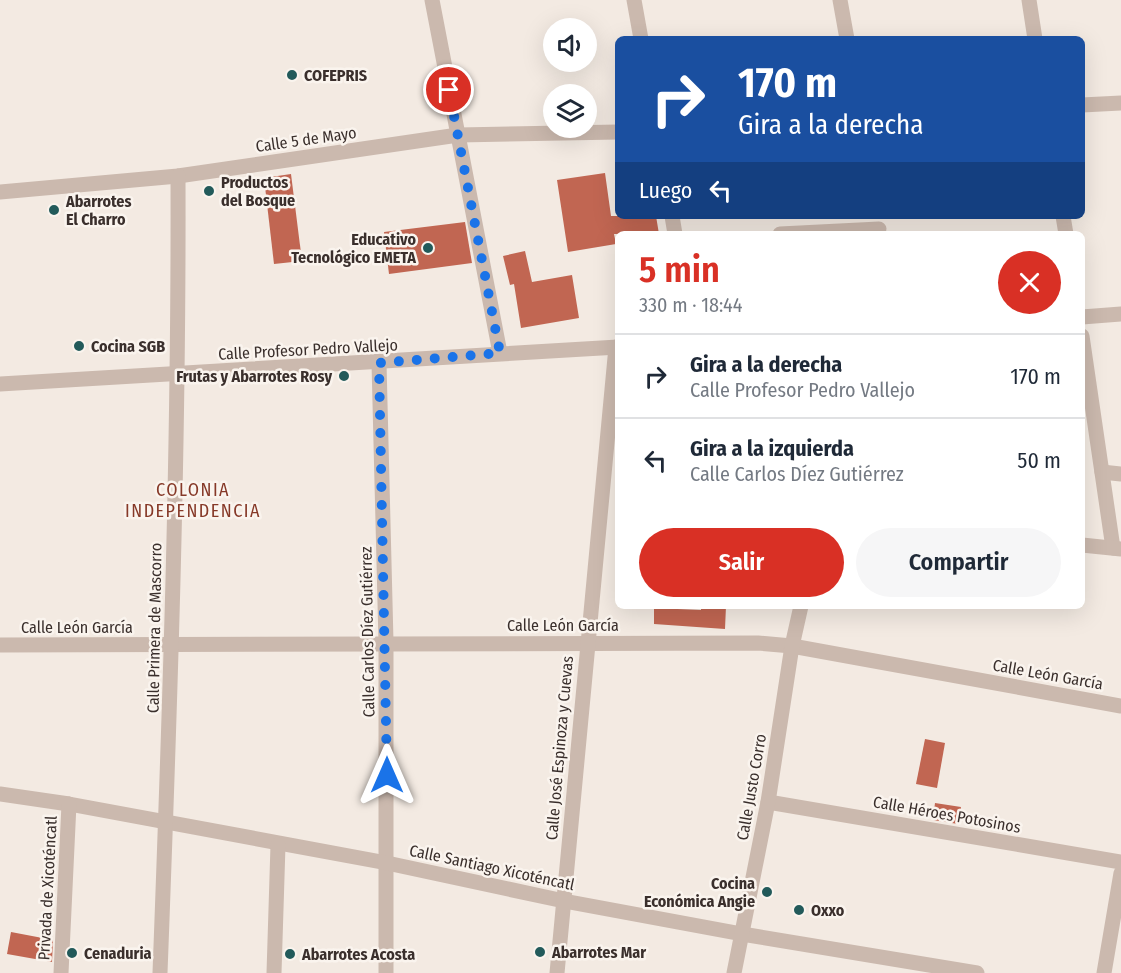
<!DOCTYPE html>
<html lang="es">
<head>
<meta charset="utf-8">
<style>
	body { margin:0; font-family:"Fira Sans Condensed",sans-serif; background:#f6f6f7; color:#1f2937; height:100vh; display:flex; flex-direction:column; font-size:22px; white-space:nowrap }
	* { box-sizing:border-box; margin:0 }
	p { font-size:20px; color:#747a83 }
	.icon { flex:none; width:33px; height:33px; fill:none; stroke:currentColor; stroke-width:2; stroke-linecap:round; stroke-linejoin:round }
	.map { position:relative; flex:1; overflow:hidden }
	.drawer { position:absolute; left:615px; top:231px; width:470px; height:378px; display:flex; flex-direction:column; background:#fff; border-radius:9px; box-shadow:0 6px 24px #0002 }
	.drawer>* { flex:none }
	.top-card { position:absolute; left:615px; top:36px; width:470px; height:183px; border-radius:9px; box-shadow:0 6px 24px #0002; background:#1a4fa0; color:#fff; overflow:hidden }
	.tools { position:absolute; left:543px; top:18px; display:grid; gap:12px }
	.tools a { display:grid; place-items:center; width:54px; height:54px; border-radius:50%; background:#fff; box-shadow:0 6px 24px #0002; font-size:30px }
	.pin { position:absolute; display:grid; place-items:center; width:51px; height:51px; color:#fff; margin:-26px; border:3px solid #fff; border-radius:50%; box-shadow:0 2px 6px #0007 }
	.me { position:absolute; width:66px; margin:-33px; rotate:0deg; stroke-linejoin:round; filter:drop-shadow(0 0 4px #0008) }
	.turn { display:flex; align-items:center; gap:21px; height:126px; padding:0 24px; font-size:27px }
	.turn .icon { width:78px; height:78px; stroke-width:2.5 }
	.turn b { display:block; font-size:42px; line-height:51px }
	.then { display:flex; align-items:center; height:57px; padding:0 24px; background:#0003; gap:12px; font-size:22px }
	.round { display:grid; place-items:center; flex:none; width:63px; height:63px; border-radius:32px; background:#f6f6f7 }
	.overview { display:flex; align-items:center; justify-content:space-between; height:102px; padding:0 24px }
	h1 { font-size:36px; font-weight:600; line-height:45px; color:#d93025 }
	.cta { display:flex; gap:12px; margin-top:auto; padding:12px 24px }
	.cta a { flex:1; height:69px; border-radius:36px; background:#d93025; color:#fff; font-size:24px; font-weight:600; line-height:69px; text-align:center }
	.cta a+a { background:#f6f6f7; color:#1f2937 }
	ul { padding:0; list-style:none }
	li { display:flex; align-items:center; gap:18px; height:84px; padding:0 24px; border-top:2px solid #e0e1e3 }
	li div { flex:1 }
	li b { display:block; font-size:22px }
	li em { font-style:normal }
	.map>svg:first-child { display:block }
	.building { fill:#c16652 }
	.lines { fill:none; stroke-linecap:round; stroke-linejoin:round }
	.minor { stroke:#cbb9ae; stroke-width:15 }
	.tertiary { stroke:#cbb9ae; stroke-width:15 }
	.route { stroke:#1a73e8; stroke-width:10; stroke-dasharray:0 18 }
	.poi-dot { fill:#225a5a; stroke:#faf4ee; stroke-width:2 }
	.labels { text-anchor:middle; stroke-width:5; stroke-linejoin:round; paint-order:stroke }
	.poi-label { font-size:16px; font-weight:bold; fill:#3a2f2c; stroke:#faf4ee; text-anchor:start }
	.street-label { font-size:16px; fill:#3a2f2c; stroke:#faf4ee }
	.neighbourhood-label { font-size:18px; letter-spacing:1.5px; fill:#863928; stroke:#faf4ee }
</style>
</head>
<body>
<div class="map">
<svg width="1121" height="973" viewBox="0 0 1121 973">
	<rect width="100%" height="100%" fill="#f3eae2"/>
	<g class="building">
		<path d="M605,173l6,43h45l3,18h-45l2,10 -48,8 -11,-72z"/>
		<path d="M291,174l11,87 -28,3 -10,-86z"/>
		<path d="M465,222l7,41 -83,11 -5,-42z"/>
		<path d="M525,251l7,31 40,-7 7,43 -58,10 -7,-44 -4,1 -7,-29z"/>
		<path d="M701,606h25l-1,23 -71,-5v-16l47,2z"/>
		<path d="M925,739l20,4 -8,45 -21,-4z"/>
		<path d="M935,803l26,4 -3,17 -25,-4z"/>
		<path d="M11,932l42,8 -1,22 -45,-8z"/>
	</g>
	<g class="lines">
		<g class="minor">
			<path d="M634,0l7,39"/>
			<path d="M840,0l7,39"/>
			<path d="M1029,0l6,39"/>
			<path d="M1082,105l39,-2"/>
			<path d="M0,192l178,-16 280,-41 160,-3"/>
			<path d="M672,216l3,18"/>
			<path d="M1063,216l3,18"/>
			<path d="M780,234l99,-5"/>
			<path d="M1082,336l31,212"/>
			<path d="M379,363l7,279v331"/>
			<path d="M1102,472l19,2"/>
			<path d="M1082,545l39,4"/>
			<path d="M0,645l758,-2 34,3 329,60"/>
			<path d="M0,794l69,10 318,59 177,38 178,33"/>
			<path d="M768,802l353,60"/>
			<path d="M61,973l8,-169"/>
			<path d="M160,973c10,-266 19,-531 18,-797"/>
			<path d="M274,973l4,-128"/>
			<path d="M557,973l59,-626"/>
			<path d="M1104,973l17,-100"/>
		</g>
		<g class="tertiary">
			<path d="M432,0l68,353"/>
			<path d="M1082,317l39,-3"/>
			<path d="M0,384l618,-37"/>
			<path d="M742,934l235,39"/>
			<path d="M734,973l34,-171 24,-156 9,-40"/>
		</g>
	</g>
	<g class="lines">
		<path class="route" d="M387,775l-8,-412 121,-10 -51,-263"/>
	</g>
	<g class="poi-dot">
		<circle cx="292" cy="75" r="6"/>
		<circle cx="209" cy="191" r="6"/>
		<circle cx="54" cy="210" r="6"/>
		<circle cx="428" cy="248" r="6"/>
		<circle cx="79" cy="346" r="6"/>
		<circle cx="344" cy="376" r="6"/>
		<circle cx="767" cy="892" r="6"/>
		<circle cx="799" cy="910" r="6"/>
		<circle cx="540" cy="952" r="6"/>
		<circle cx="72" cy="953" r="6"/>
		<circle cx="290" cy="954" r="6"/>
	</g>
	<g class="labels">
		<g class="poi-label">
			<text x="304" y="81">COFEPRIS</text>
			<text x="221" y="188">Productos<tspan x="221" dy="18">del Bosque</tspan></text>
			<text x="66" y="207">Abarrotes<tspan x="66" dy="18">El Charro</tspan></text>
			<text x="416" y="245" text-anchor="end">Educativo<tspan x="416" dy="18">Tecnológico EMETA</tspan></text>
			<text x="91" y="352">Cocina SGB</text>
			<text x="332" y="382" text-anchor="end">Frutas y Abarrotes Rosy</text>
			<text x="755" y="889" text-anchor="end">Cocina<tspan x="755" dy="18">Económica Angie</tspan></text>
			<text x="811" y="916">Oxxo</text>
			<text x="552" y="958">Abarrotes Mar</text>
			<text x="84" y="959">Cenaduria</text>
			<text x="302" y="960">Abarrotes Acosta</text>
		</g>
		<g class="street-label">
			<text transform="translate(306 139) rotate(-8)" y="6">Calle 5 de Mayo</text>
			<text transform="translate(308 349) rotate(-3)" y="6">Calle Profesor Pedro Vallejo</text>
			<text x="563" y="631">Calle León García</text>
			<text x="77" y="633">Calle León García</text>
			<text transform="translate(154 628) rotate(-89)" y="6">Calle Primera de Mascorro</text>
			<text transform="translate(367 632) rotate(-91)" y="6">Calle Carlos Díez Gutiérrez</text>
			<text transform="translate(1048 674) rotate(10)" y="6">Calle León García</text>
			<text transform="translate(559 748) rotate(-85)" y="6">Calle José Espinoza y Cuevas</text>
			<text transform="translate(751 787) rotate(-80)" y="6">Calle Justo Corro</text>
			<text transform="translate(947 814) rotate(10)" y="6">Calle Héroes Potosinos</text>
			<text transform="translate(492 867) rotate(12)" y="6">Calle Santiago Xicoténcatl</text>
			<text transform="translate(47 888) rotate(-87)" y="6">Privada de Xicoténcatl</text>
		</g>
		<g class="neighbourhood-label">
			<text x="193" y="496">COLONIA<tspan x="193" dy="21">INDEPENDENCIA</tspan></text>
		</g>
	</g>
</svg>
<div class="tools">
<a><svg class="icon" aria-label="sound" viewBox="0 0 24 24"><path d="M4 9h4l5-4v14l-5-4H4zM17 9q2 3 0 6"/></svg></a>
<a><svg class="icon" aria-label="layers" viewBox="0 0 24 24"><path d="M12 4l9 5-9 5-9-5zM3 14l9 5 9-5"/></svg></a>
</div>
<div class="pin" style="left:449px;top:90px;background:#d93025"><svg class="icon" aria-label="arrive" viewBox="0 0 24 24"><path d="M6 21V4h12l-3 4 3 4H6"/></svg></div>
<svg class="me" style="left:387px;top:775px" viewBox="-20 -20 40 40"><path d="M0-17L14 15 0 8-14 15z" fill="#1a73e8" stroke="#fff" stroke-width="4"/></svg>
<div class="top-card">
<div class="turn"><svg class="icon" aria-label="right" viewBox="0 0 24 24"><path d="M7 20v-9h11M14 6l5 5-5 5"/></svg><div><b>170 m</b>Gira a la derecha</div></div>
<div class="then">Luego<svg class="icon" aria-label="left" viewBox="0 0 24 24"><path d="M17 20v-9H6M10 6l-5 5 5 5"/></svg></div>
</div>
<section class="drawer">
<div class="overview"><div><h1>5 min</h1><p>330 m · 18:44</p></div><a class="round" style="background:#d93025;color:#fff"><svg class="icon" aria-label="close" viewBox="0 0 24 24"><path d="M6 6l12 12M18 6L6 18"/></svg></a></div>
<ul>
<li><svg class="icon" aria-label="right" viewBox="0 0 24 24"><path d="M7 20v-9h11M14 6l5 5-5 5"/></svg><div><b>Gira a la derecha</b><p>Calle Profesor Pedro Vallejo</p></div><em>170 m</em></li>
<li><svg class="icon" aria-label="left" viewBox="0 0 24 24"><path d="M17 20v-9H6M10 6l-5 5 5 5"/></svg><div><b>Gira a la izquierda</b><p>Calle Carlos Díez Gutiérrez</p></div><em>50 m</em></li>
</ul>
<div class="cta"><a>Salir</a><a>Compartir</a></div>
</section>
</div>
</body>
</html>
